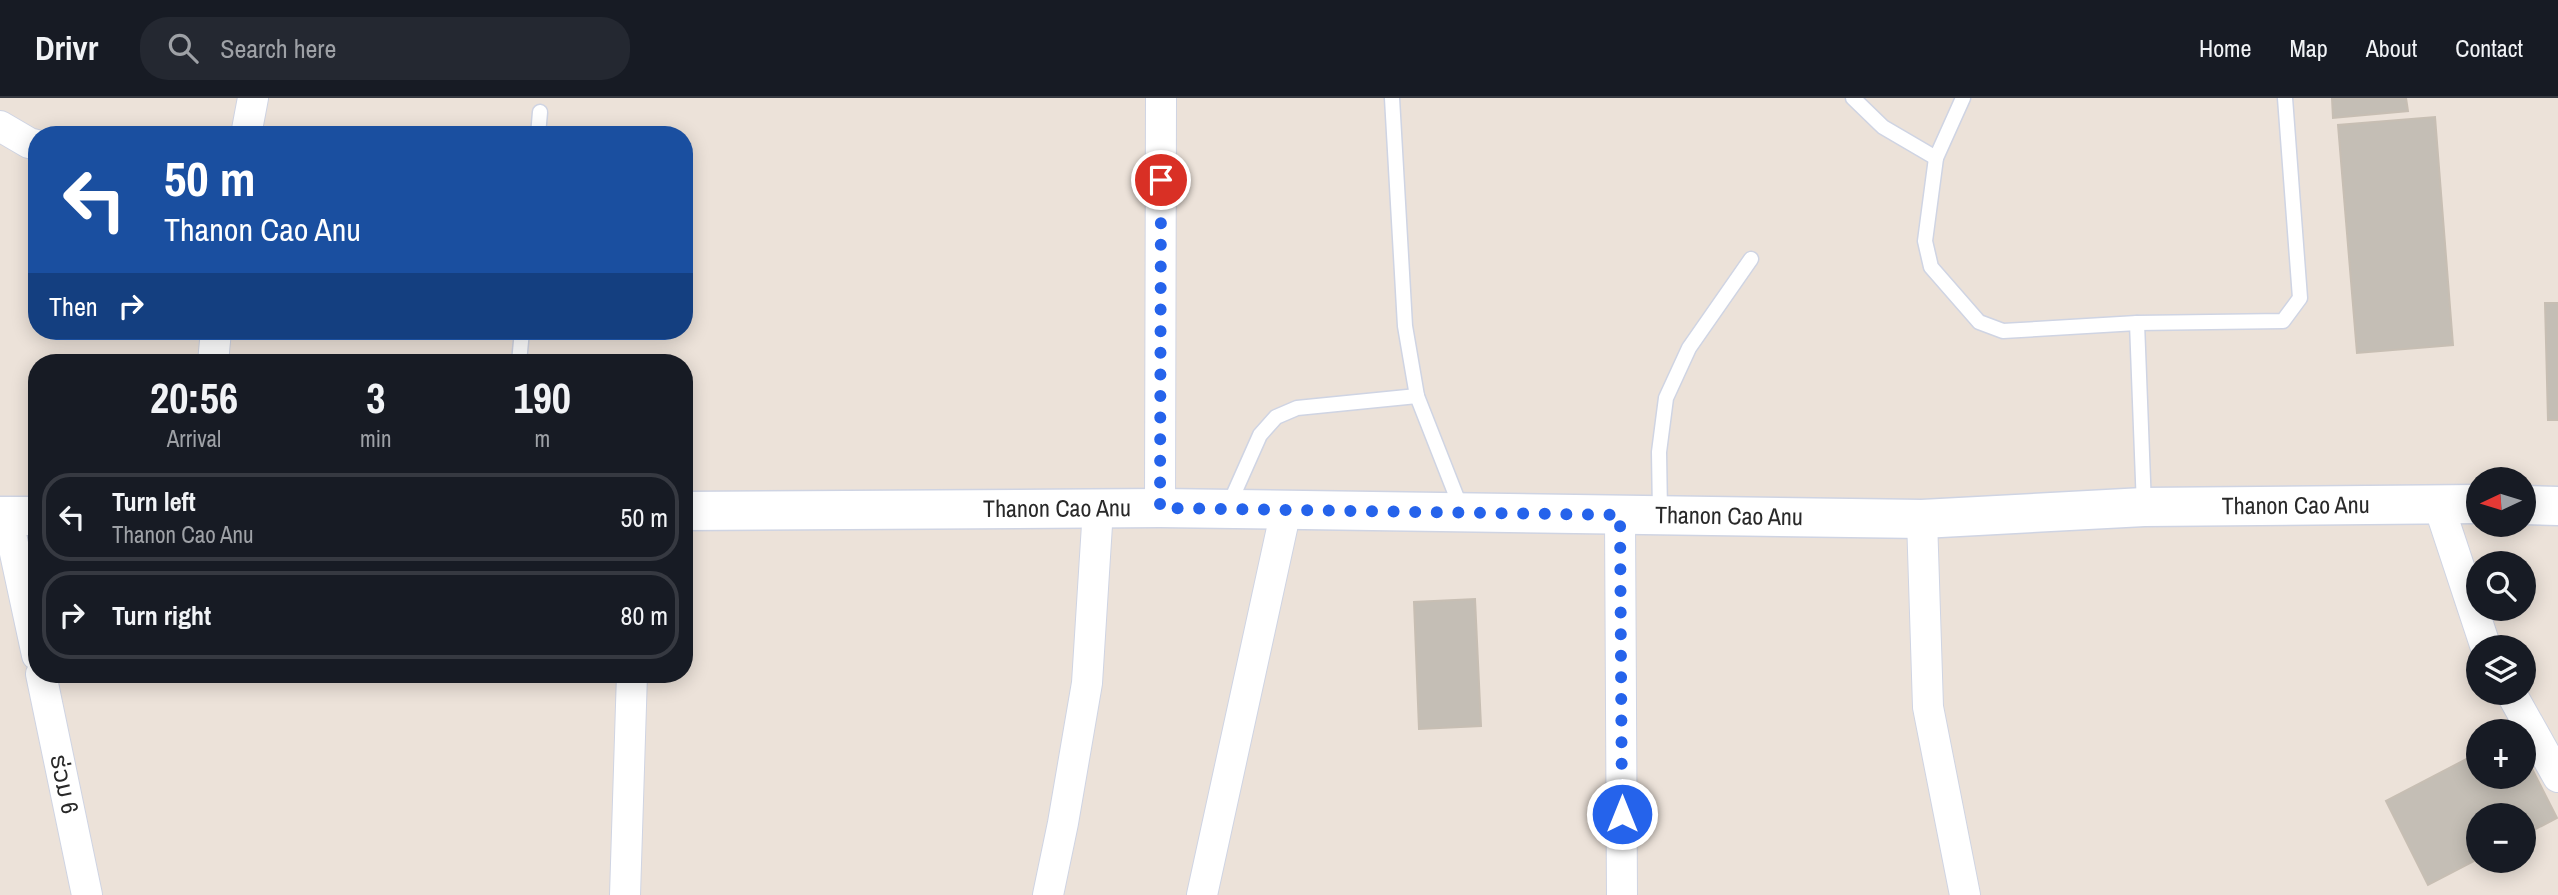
<!DOCTYPE html>
<html lang="en">
<head>
<meta charset="utf-8">
<style>
	body { margin:0; font-family:"Archivo Narrow","Noto Sans Lao",sans-serif; background:#242831; color:#f1f3f6; height:100vh; display:flex; flex-direction:column; font-size:26px; white-space:nowrap }
	* { box-sizing:border-box; margin:0 }
	p { font-size:23px; color:#9ea1a6 }
	.icon { flex:none; width:38px; height:38px; fill:none; stroke:currentColor; stroke-width:2; stroke-linecap:round; stroke-linejoin:round }
	.map { position:relative; flex:1; overflow:hidden }
	.details { position:absolute; left:28px; top:256px; width:665px; height:329px; display:flex; flex-direction:column; background:#171b24; border-radius:28px; box-shadow:0 4px 18px #0003 }
	.details>* { flex:none }
	.top-card { position:absolute; left:28px; top:28px; width:665px; height:214px; border-radius:28px; box-shadow:0 4px 18px #0003; background:#1a4fa0; color:#fff; overflow:hidden }
	.needle { width:46px; rotate:266deg }
	.tools { position:absolute; left:2466px; top:369px; display:grid; gap:14px }
	.tools a { display:grid; place-items:center; width:70px; height:70px; border-radius:50%; background:#171b24; box-shadow:0 4px 18px #0003; font-size:35px }
	.pin { position:absolute; display:grid; place-items:center; width:60px; height:60px; color:#fff; margin:-30px; border:4px solid #fff; border-radius:50%; box-shadow:0 2px 7px #0007 }
	.me { position:absolute; width:77px; margin:-38px; rotate:0deg; stroke-linejoin:round; filter:drop-shadow(0 0 5px #0008) }
	.turn { display:flex; align-items:center; gap:24px; height:147px; padding:0 21px; font-size:32px }
	.turn .icon { width:91px; height:91px; stroke-width:2.5 }
	.turn b { display:block; font-size:49px; line-height:60px }
	.then { display:flex; align-items:center; height:66px; padding:0 21px; background:#0003; gap:14px; font-size:26px }
	.eta { display:flex; justify-content:space-evenly; align-items:center; height:119px; text-align:center }
	.eta b { font-size:42px; font-weight:800; line-height:49px }
	ul { padding:0; list-style:none }
	li { display:flex; align-items:center; gap:21px; height:88px; margin:0 14px 10px; padding:0 7px; border:4px solid #363941; border-radius:28px }
	li div { flex:1 }
	li b { display:block; font-size:26px }
	li em { font-style:normal }
	header { display:flex; align-items:center; gap:42px; box-sizing:border-box; height:98px; padding:0 35px; background:#171b24; border-bottom:2px solid #363941 }
	header strong { font-size:33px }
	nav { display:flex; gap:38px; margin-inline-start:auto; font-size:24px }
	.search { width:490px; height:63px; background:#242831; display:flex; align-items:center; gap:18px; box-sizing:border-box; padding:0 24px; border-radius:28px; color:#9ea1a6; font-size:26px }
	.map>svg:first-child { display:block }
	.building { fill:#c4beb5; stroke:#c7beb3; stroke-width:2 }
	.lines { fill:none; stroke-linecap:round; stroke-linejoin:round }
	.lane-casing { stroke:#cfd4e3; stroke-width:17 }
	.street-casing { stroke:#cfd4e3; stroke-width:32 }
	.secondary-casing { stroke:#cfd4e3; stroke-width:41 }
	.lane { stroke:#fff; stroke-width:14 }
	.street { stroke:#fff; stroke-width:30 }
	.secondary { stroke:#fff; stroke-width:38 }
	.route { stroke:#2563eb; stroke-width:12; stroke-dasharray:0 21.6 }
	.labels { text-anchor:middle; stroke-width:6; stroke-linejoin:round; paint-order:stroke }
	.street-label { font-size:24px; fill:#292929; stroke:#fff }
</style>
</head>
<body>
<header>
<strong>Drivr</strong>
<div class="search"><svg class="icon" aria-label="search" viewBox="0 0 24 24"><circle cx="10" cy="10" r="6"/><path d="M15 15l6 6"/></svg>Search here</div>
<nav><a>Home</a><a>Map</a><a>About</a><a>Contact</a></nav>
</header>
<div class="map">
<svg width="2558" height="797" viewBox="0 0 2558 797">
	<rect width="100%" height="100%" fill="#ece2d9"/>
	<g class="building">
		<path d="M2332,0h74l2,13 -75,7z"/>
		<path d="M2435,19l18,228 -96,8 -19,-228z"/>
		<path d="M2545,205h13v117h-10z"/>
		<path d="M1475,501l6,127 -62,3 -5,-127z"/>
		<path d="M2478,655v24h46v-24l33,65 -33,17v-19h-46v43l-50,26 -42,-84z"/>
	</g>
	<g class="lines">
		<g class="lane-casing">
			<g id="lane">
				<path d="M1392,0l13,228 12,70 44,112"/>
				<path d="M1853,0l30,29 53,31"/>
				<path d="M1963,0l-27,60 -11,83 6,26 48,55 24,9 134,-8 146,-2 17,-23 -15,-200"/>
				<path d="M538,37l2,-23"/>
				<path d="M2137,225l7,184"/>
				<path d="M519,264l3,-31"/>
				<path d="M1228,409l32,-72 16,-18 21,-9 120,-12"/>
				<path d="M1660,414l-1,-60 7,-54 23,-50 62,-89"/>
			</g>
		</g>
		<g class="street-casing">
			<g id="street">
				<path d="M0,28l29,17 8,2"/>
				<path d="M246,37l7,-37"/>
				<path d="M213,264l3,-31"/>
				<path d="M2438,405l48,145"/>
				<path d="M1160,410l1,-410"/>
				<path d="M1620,417l2,380"/>
				<path d="M7,418l30,139"/>
				<path d="M1922,421l6,188 37,188"/>
				<path d="M41,576l46,221"/>
				<path d="M2511,595l47,84"/>
				<path d="M625,797l7,-221"/>
				<path d="M1048,797l15,-72 24,-140 11,-174"/>
				<path d="M1202,797l84,-385"/>
			</g>
		</g>
		<g class="secondary-casing">
			<g id="secondary">
				<path d="M2524,407l34,1"/>
				<path id="s1" d="M684,413l476,-3 762,11 222,-12 334,-3"/>
				<path d="M0,418h37"/>
			</g>
		</g>
		<use href="#lane" class="lane"/>
		<use href="#street" class="street"/>
		<use href="#secondary" class="secondary"/>
	</g>
	<g class="lines">
		<path class="route" d="M1161,82l-1,328 460,7 2,299"/>
	</g>
	<g class="labels">
		<g class="street-label">
			<text dy="8" stroke="none"><textPath href="#s1" startOffset="1612">Thanon Cao Anu</textPath></text>
			<text dy="8" stroke="none"><textPath href="#s1" startOffset="373">Thanon Cao Anu</textPath></text>
			<text dy="8" stroke="none"><textPath href="#s1" startOffset="1045">Thanon Cao Anu</textPath></text>
			<text transform="translate(64 686) rotate(78)" y="8">ຮ່ວມ 6</text>
		</g>
	</g>
</svg>
<div class="tools">
<a><svg class="needle" viewBox="-14 -14 28 28"><path d="M0-13l5 13h-10z" fill="#e53935"/><path d="M0 13l5-13h-10z" fill="#9ea1a6"/></svg></a>
<a><svg class="icon" aria-label="search" viewBox="0 0 24 24"><circle cx="10" cy="10" r="6"/><path d="M15 15l6 6"/></svg></a>
<a><svg class="icon" aria-label="layers" viewBox="0 0 24 24"><path d="M12 4l9 5-9 5-9-5zM3 14l9 5 9-5"/></svg></a>
<a>+</a>
<a>−</a>
</div>
<div class="pin" style="left:1161px;top:82px;background:#d93025"><svg class="icon" aria-label="arrive" viewBox="0 0 24 24"><path d="M6 21V4h12l-3 4 3 4H6"/></svg></div>
<svg class="me" style="left:1622px;top:716px" viewBox="-20 -20 40 40"><circle r="17" fill="#2563eb" stroke="#fff" stroke-width="3"/><path d="M0-11L8 9 0 5-8 9z" fill="#fff"/></svg>
<div class="top-card">
<div class="turn"><svg class="icon" aria-label="left" viewBox="0 0 24 24"><path d="M17 20v-9H6M10 6l-5 5 5 5"/></svg><div><b>50 m</b>Thanon Cao Anu</div></div>
<div class="then">Then<svg class="icon" aria-label="right" viewBox="0 0 24 24"><path d="M7 20v-9h11M14 6l5 5-5 5"/></svg></div>
</div>
<section class="details">
<div class="eta">
<div><b>20:56</b><p>Arrival</p></div>
<div><b>3</b><p>min</p></div>
<div><b>190</b><p>m</p></div>
</div>
<ul>
<li><svg class="icon" aria-label="left" viewBox="0 0 24 24"><path d="M17 20v-9H6M10 6l-5 5 5 5"/></svg><div><b>Turn left</b><p>Thanon Cao Anu</p></div><em>50 m</em></li>
<li><svg class="icon" aria-label="right" viewBox="0 0 24 24"><path d="M7 20v-9h11M14 6l5 5-5 5"/></svg><div><b>Turn right</b></div><em>80 m</em></li>
</ul>
</section>
</div>
</body>
</html>
